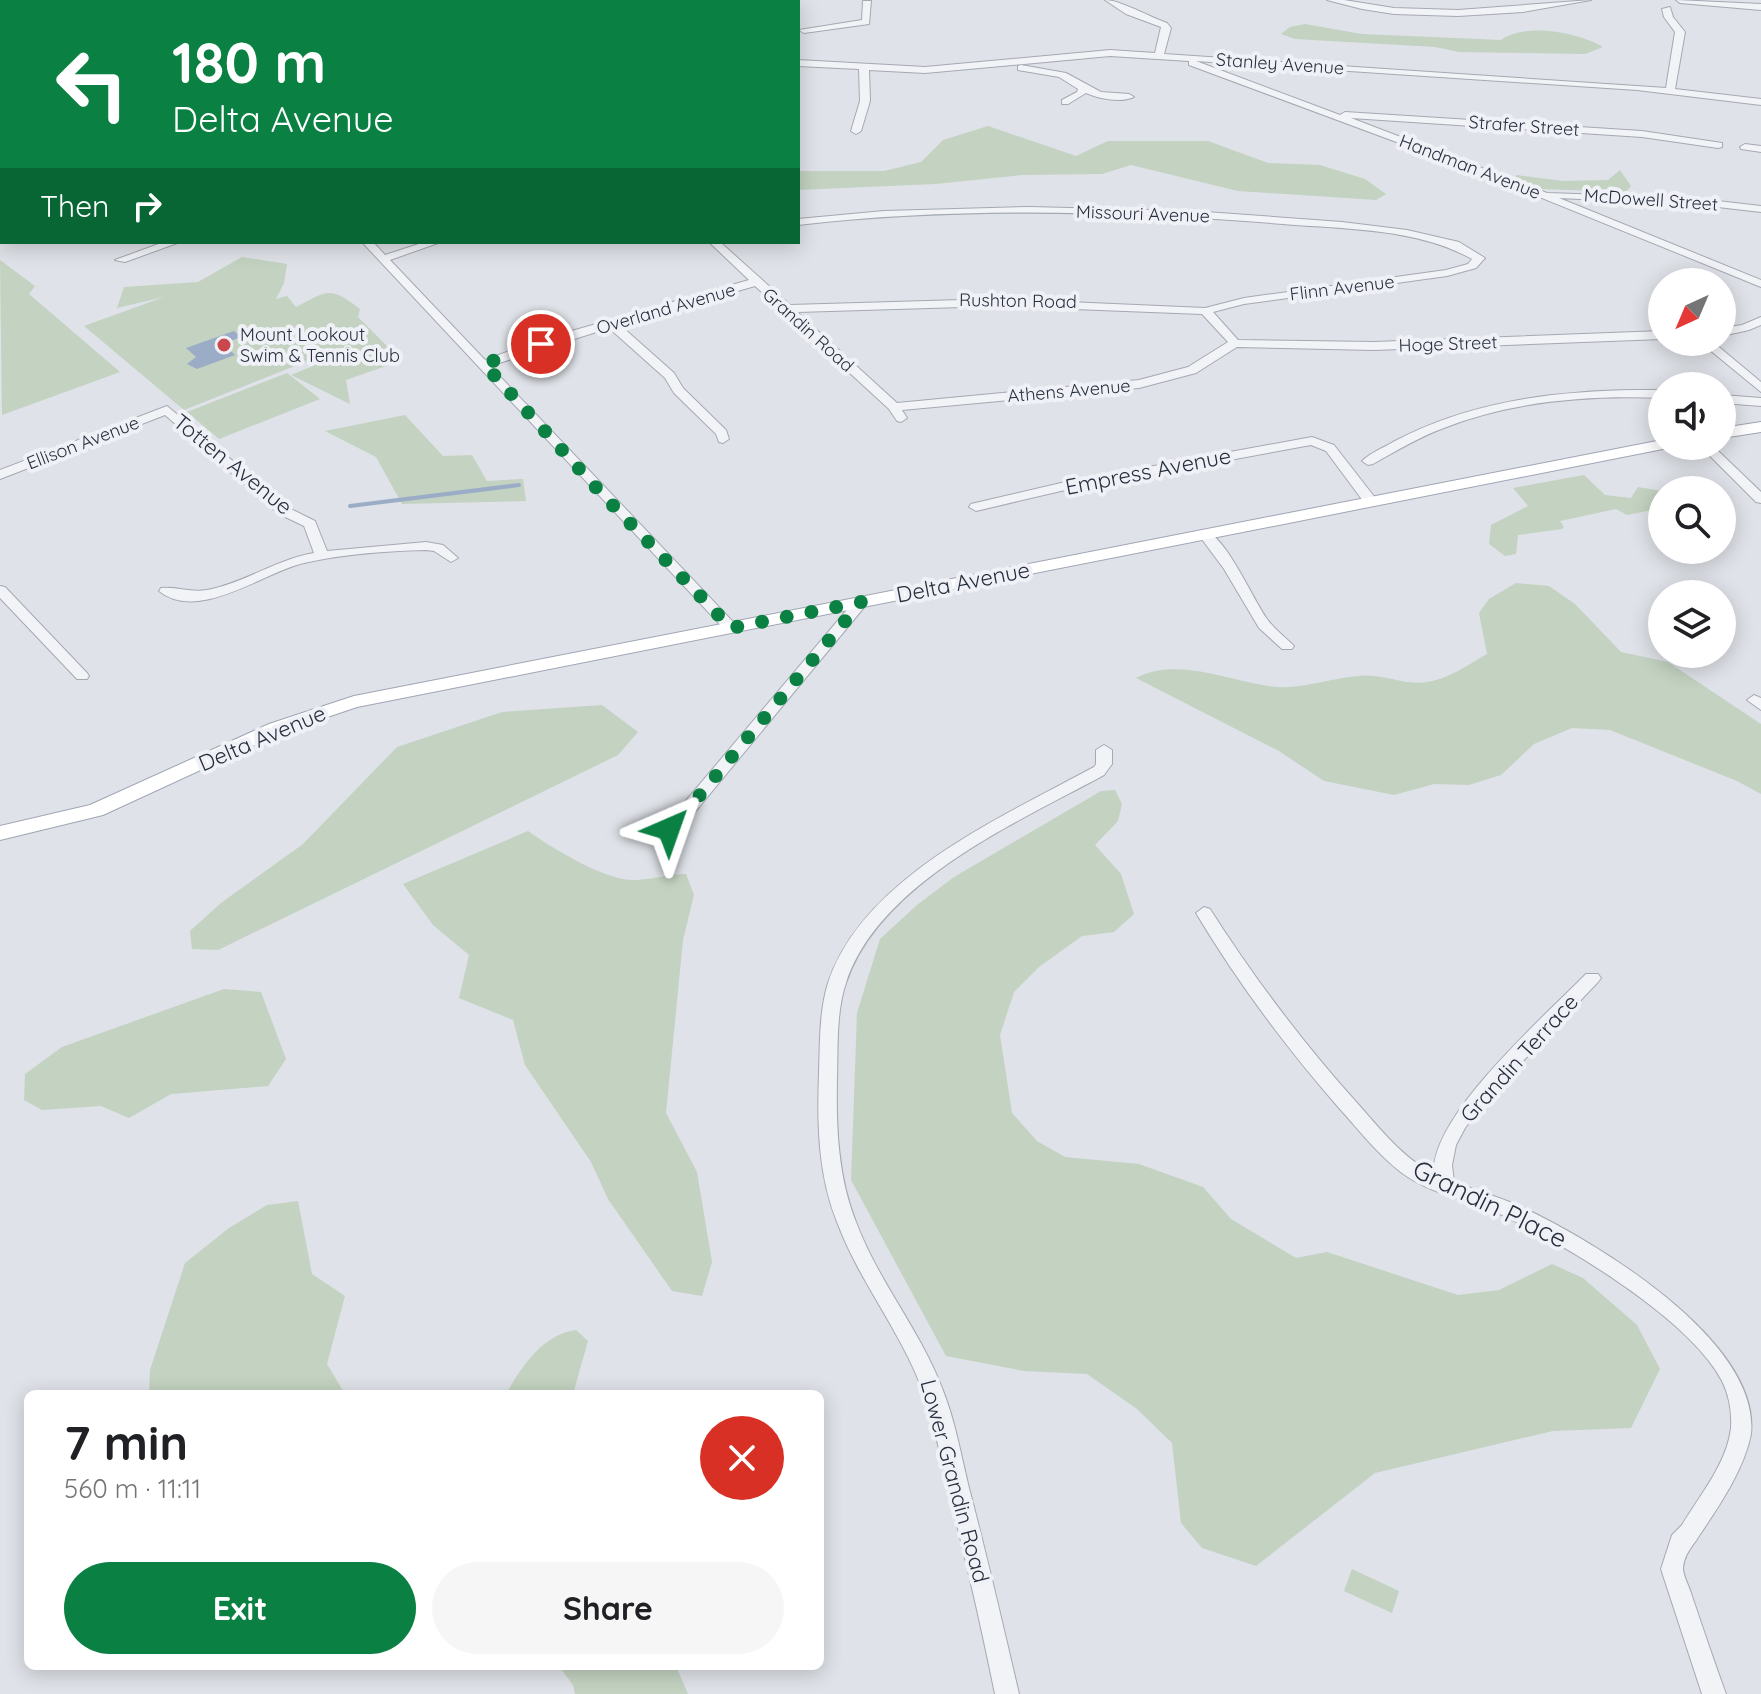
<!DOCTYPE html>
<html lang="en">
<head>
<meta charset="utf-8">
<style>
	body { margin:0; font-family:Quicksand,sans-serif; background:#f6f6f6; color:#202124; height:100vh; display:flex; flex-direction:column; font-size:30px; white-space:nowrap }
	* { box-sizing:border-box; margin:0 }
	p { font-size:26px; color:#757577 }
	.icon { flex:none; width:44px; height:44px; fill:none; stroke:currentColor; stroke-width:2; stroke-linecap:round; stroke-linejoin:round }
	.map { position:relative; flex:1; overflow:hidden }
	.drawer { position:absolute; left:24px; top:1390px; width:800px; height:280px; display:flex; flex-direction:column; background:#fff; border-radius:12px; box-shadow:0 4px 20px #0003 }
	.drawer>* { flex:none }
	.top-card { position:absolute; left:0px; top:0px; width:800px; height:244px; box-shadow:0 4px 20px #0003; background:#0b8043; color:#fff; overflow:hidden }
	.needle { width:52px; rotate:224deg }
	.fabs { position:absolute; left:1648px; top:268px; display:grid; gap:16px }
	.fabs a { display:grid; place-items:center; width:88px; height:88px; border-radius:50%; background:#fff; box-shadow:0 4px 20px #0003; font-size:40px }
	.pin { position:absolute; display:grid; place-items:center; width:68px; height:68px; color:#fff; margin:-34px; border:4px solid #fff; border-radius:50%; box-shadow:0 2px 8px #0007 }
	.me { position:absolute; width:88px; margin:-44px; rotate:43deg; stroke-linejoin:round; filter:drop-shadow(0 0 6px #0008) }
	.turn { display:flex; align-items:center; gap:28px; height:168px; padding:0 40px; font-size:36px }
	.turn .icon { width:104px; height:104px; stroke-width:2.5 }
	.turn b { display:block; font-size:56px; line-height:68px }
	.then { display:flex; align-items:center; height:76px; padding:0 40px; background:#0003; gap:16px; font-size:30px }
	.round { display:grid; place-items:center; flex:none; width:84px; height:84px; border-radius:42px; background:#f6f6f6 }
	.summary { display:flex; align-items:center; justify-content:space-between; height:136px; padding:0 40px }
	h1 { font-size:48px; font-weight:700; line-height:60px }
	.primary-button { display:flex; gap:16px; margin-top:auto; padding:16px 40px }
	.primary-button a { flex:1; height:92px; border-radius:48px; background:#0b8043; color:#fff; font-size:32px; font-weight:700; line-height:92px; text-align:center }
	.primary-button a+a { background:#f6f6f6; color:#202124 }
	.map>svg:first-child { display:block }
	.green { fill:#c3d2c1 }
	.water { fill:#9bacc7 }
	.lines { fill:none; stroke-linecap:round; stroke-linejoin:round }
	.stream { stroke:#9bacc7; stroke-width:4 }
	.minor-casing { stroke:#a4a9b2; stroke-width:2 }
	.major-casing { stroke:#9fa5b4; stroke-width:2 }
	.minor { fill:#f2f3f7; fill-rule:evenodd }
	.major { fill:#fff; fill-rule:evenodd }
	.route { stroke:#0b8043; stroke-width:14; stroke-dasharray:0 25.2 }
	.poi-dot { fill:#cb474e; stroke:#eff1f6; stroke-width:3 }
	.labels { text-anchor:middle; stroke-width:8; stroke-linejoin:round; paint-order:stroke }
	.far-street-label { font-size:18px; fill:#282f3f; stroke:#eff1f6 }
	.far-poi-label { font-size:18px; fill:#282f3f; stroke:#eff1f6; text-anchor:start }
	.street-label { font-size:22px; fill:#282f3f; stroke:#eff1f6 }
	.near-street-label { font-size:26px; fill:#282f3f; stroke:#eff1f6 }
</style>
</head>
<body>
<div class="map">
<svg width="1761" height="1694" viewBox="0 0 1761 1694">
	<rect width="100%" height="100%" fill="#dfe2e8"/>
	<g class="green">
		<path d="M1305,24l57,10 139,6c24,-18 78,-7 102,7l-18,7 -126,-2 -24,-5 -140,-8 -14,-5 9,-7z"/>
		<path d="M988,126l88,30 32,-15h100l60,22 52,2 45,14 21,15 -10,6 -138,-9 -107,-26 -29,9 -80,1 -87,9 -137,6v-19h86l37,-9 22,-22z"/>
		<path d="M1620,170l11,16 -5,6 -86,-3 -25,-11 1,-3 47,6 45,-1z"/>
		<path d="M242,257l45,7 -3,19 -8,16 11,-3 9,11c32,-17 34,-21 64,2l-2,8 34,34 -3,14 -43,15 4,24 -59,-29 22,-9 -2,-3 11,-5 -2,-2 -136,54 -100,-84 80,-29 -47,11 7,-21 74,-5z"/>
		<path d="M0,260l35,26 -6,8 91,78 -118,43z"/>
		<path d="M287,373l33,26 -101,40 -32,-27z"/>
		<path d="M405,415l38,41 29,-1 15,26 36,-2 3,22 -124,3 -26,-47 -51,-26z"/>
		<path d="M1584,475l21,20 26,3 7,-11 24,4v17l-35,7 -11,-6 -56,12 4,6 -2,2 -44,6 -2,19 -11,2 -16,-12 2,-19 37,-19 -15,-18z"/>
		<path d="M1516,583l33,3 26,18 46,48 47,10 93,62v70l-24,-13 -127,-51 -38,-2 -38,16 -33,31 -32,10 -35,-1 -40,11 -70,-14 -45,-30 -143,-73c40,-21 91,2 132,8 31,5 61,-8 91,-10 16,-2 33,4 49,6 29,5 55,-14 79,-28l-8,-41 10,-14z"/>
		<path d="M602,705l36,27 -20,23 -400,195 -26,-1 -2,-18 31,-28 82,-59 94,-97 105,-35z"/>
		<path d="M1115,790l7,14 -4,17 -23,24 26,29 13,40 -20,18 -32,4 -43,31 -25,25 -14,43 12,78 25,28 28,16 74,7 64,23 28,32 65,39 31,-6 131,43 41,-5 53,-26 31,14 54,47 23,44 -29,59 -78,3 -178,42 -119,93 -54,-18 -21,-25 -9,-80 -35,-34 -50,-35 -63,-3 -78,-15 -95,-176 6,-167 23,-74 37,-34 37,-28 147,-86z"/>
		<path d="M528,831c24,17 79,51 108,49 18,-1 33,-6 50,-6l8,21 -11,45 -17,173 31,59 15,90 -10,34 -30,-5 -64,-92 -17,-37 -66,-97 -12,-45 -54,-22 10,-43 -36,-30 -30,-41z"/>
		<path d="M224,989l37,3 25,67 -18,27 -97,8 -42,24 -28,-12 -59,4 -18,-10 1,-26 37,-27z"/>
		<path d="M298,1201l14,73 33,22 -18,68 18,30h-83l-3,-3 -110,3 1,-24 35,-107 44,-35 38,-23z"/>
		<path d="M576,1330l12,11 -15,53h-67c16,-28 36,-59 70,-64z"/>
		<path d="M1352,1569l47,22 -7,22 -48,-22z"/>
		<path d="M559,1666h117l12,28h-113l-2,-9z"/>
	</g>
	<path class="water" d="M234,331l7,6 -18,7 12,11 -38,14 -10,-5 9,-7 -10,-9z"/>
	<g class="lines">
		<path class="stream" d="M350,506l169,-21"/>
		<g class="minor-casing">
			<g id="minor">
				<path d="M591,0h19l1,2h-19z"/>
				<path d="M672,0h9l1,2h-9z"/>
				<path d="M756,0h9l1,2h-9z"/>
				<path d="M1105,0c15,0 45,17 62,23l4,5 -7,26 502,34 9,-56 -11,-15 -2,-8 8,-2 3,10 12,15 -10,57 86,10v6l-124,-15 -441,-29 144,54 5,-3 297,19 80,12v4l-4,1 -76,-11 -291,-19 196,75 145,5 69,8v6l-69,-8 -133,-6 202,82v7l-273,-111 -299,-111v-4l-79,-5 -185,17 -56,-3 1,31 -9,30 -5,3 -5,-3 9,-30 -1,-32 -61,-3v-6l127,7 185,-17 45,3 6,-26 -35,-13z"/>
				<path d="M1327,0h17l50,8 64,2 133,-10 -68,12 -65,4 -64,-2 -32,-5z"/>
				<path d="M1676,0l85,4v6l-81,-7z"/>
				<path d="M863,1h8l-2,23 -65,9 -5,-3 63,-10z"/>
				<rect x="0" y="11" width="2" height="6"/>
				<path d="M1021,65l45,8 35,19 28,2 5,3c-13,6 -34,2 -48,-4l-18,11h-6v-4l15,-8 1,-3 -19,-12 -41,-7v-4z"/>
				<path d="M2,76v7l-2,1v-7z"/>
				<rect x="0" y="101" width="2" height="6"/>
				<path d="M1745,144l16,2v6l-20,-3 -1,-2z"/>
				<rect x="0" y="179" width="2" height="7"/>
				<path d="M1029,207l163,4 150,11 65,8 52,12 26,16 -9,10 -29,8 -203,28 -31,8 25,28 136,2 288,-11v8l-288,11 -137,-3 -41,26 -57,15 -237,22 5,8 -6,4 -4,-1 -8,-12 -134,-123 -135,39 54,48 9,15 43,42 3,9 -6,4 -4,-1 -3,-8 -42,-41 -9,-15 -56,-50 -119,38 246,259 2,3 -2,3h-10l-364,-389h11l12,13 40,-13h16l-51,18 95,100 52,-19 212,-61 -40,-38h11l70,63 206,-6 209,9 39,-10 202,-28 22,-6 4,-5c-51,-29 -119,-30 -177,-34 -164,-14 -333,-19 -497,0v-6l86,-8zM996,306l206,8 26,28 -40,25 -49,13 -242,23 -100,-91z"/>
				<path d="M164,242h16l-55,20 -10,-2z"/>
				<path d="M1761,317v8l-12,5 -27,6v-8l20,-3z"/>
				<path d="M1700,342h13l48,40v10z"/>
				<path d="M1636,390h26v8c-73,-3 -150,3 -218,30 -25,9 -48,23 -71,36l-5,1 -6,-4c8,-8 21,-13 31,-19 75,-40 159,-51 243,-52z"/>
				<path d="M1722,395l39,3v8l-39,-3z"/>
				<path d="M167,406l122,102 26,13 12,30 99,-9 17,3 15,13 -7,4 -17,-11 -8,-1c-40,1 -83,4 -122,13 -40,9 -106,60 -145,28l2,-3c17,-2 31,6 51,1 35,-8 66,-30 102,-36l-10,-27 -25,-12 -114,-99 -165,64v-9z"/>
				<path d="M1312,437l22,8 42,54v6h-10l-40,-54 -15,-6 -250,46 -85,20 -7,-4 2,-3 90,-21z"/>
				<path d="M1700,446h13l48,46v11l-5,-1z"/>
				<path d="M1205,530c23,10 47,68 62,89 8,11 18,18 27,27l-2,3h-10l-23,-21 -35,-59 -26,-35z"/>
				<path d="M0,586l5,1 82,86 2,3 -2,3h-10l-77,-81z"/>
				<path d="M861,598l5,1 2,3 -2,3 -181,219c-10,9 -24,17 -38,13l-2,-4 2,-4 17,-4 9,-9 183,-217z"/>
				<path d="M1754,695l7,3v12l-14,-10z"/>
				<path d="M1104,745l8,5v14l-8,11c-86,47 -225,107 -258,208 -10,29 -8,65 -9,96 -1,48 1,98 19,143 22,59 64,108 86,166 13,32 19,67 27,100 18,68 34,137 50,206h-24c-14,-69 -30,-138 -47,-206 -8,-33 -14,-67 -26,-99 -22,-59 -63,-108 -85,-167 -19,-47 -20,-99 -18,-149 1,-29 0,-61 9,-90 35,-106 174,-166 266,-216l2,-3v-14z"/>
				<path d="M1204,907l6,2c44,69 93,134 148,195 23,26 45,54 76,70 -5,-57 112,-159 152,-200h12l3,4 -3,4 -113,119 -20,27 -9,17 -4,20 2,17c21,8 42,14 63,23 71,32 244,134 234,229 -7,36 -32,72 -52,102 -6,10 -15,18 -16,32 0,8 7,20 9,28 11,33 22,65 34,98h-24l-41,-125 11,-34 10,-10c18,-30 45,-62 49,-97 1,-16 -2,-33 -9,-47 -32,-62 -157,-137 -220,-166 -33,-15 -70,-20 -100,-42 -24,-18 -43,-43 -63,-65 -53,-61 -102,-126 -143,-195z"/>
			</g>
		</g>
		<g class="major-casing">
			<g id="major">
				<path d="M1761,422v10l-39,6v-10z"/>
				<path d="M1662,440v6h7l-1,2 -1311,259 -74,25 -180,83 -103,25v-14l90,-21 179,-81 85,-28z"/>
			</g>
		</g>
		<use href="#minor" class="minor"/>
		<use href="#major" class="major"/>
	</g>
	<g class="lines">
		<path class="route" d="M541,344l-57,20 117,129 130,135 130,-26 -182,218 -10,9"/>
	</g>
	<circle class="poi-dot" cx="224" cy="345" r="8"/>
	<g class="labels">
		<g class="far-street-label">
			<text transform="translate(1280 64) rotate(4)" y="6">Stanley Avenue</text>
			<text transform="translate(1524 126) rotate(4)" y="6">Strafer Street</text>
			<text transform="translate(1470 167) rotate(21)" y="6">Handman Avenue</text>
			<text transform="translate(1651 200) rotate(4)" y="6">McDowell Street</text>
			<text transform="translate(1143 214) rotate(2)" y="6">Missouri Avenue</text>
			<text transform="translate(1342 288) rotate(-7)" y="6">Flinn Avenue</text>
			<text transform="translate(1018 301) rotate(1)" y="6">Rushton Road</text>
			<text transform="translate(666 309) rotate(-16)" y="6">Overland Avenue</text>
			<text transform="translate(808 330) rotate(42)" y="6">Grandin Road</text>
			<text transform="translate(1448 344) rotate(-2)" y="6">Hoge Street</text>
			<text transform="translate(1069 391) rotate(-5)" y="6">Athens Avenue</text>
			<text transform="translate(83 443) rotate(-21)" y="6">Ellison Avenue</text>
		</g>
		<g class="far-poi-label">
			<text x="240" y="341">Mount Lookout<tspan x="240" dy="21">Swim &amp; Tennis Club</tspan></text>
		</g>
		<g class="street-label">
			<text transform="translate(233 464) rotate(39)" y="8">Totten Avenue</text>
			<text transform="translate(1148 471) rotate(-11)" y="8">Empress Avenue</text>
			<text transform="translate(963 582) rotate(-11)" y="8">Delta Avenue</text>
			<text transform="translate(262 738) rotate(-23)" y="8">Delta Avenue</text>
			<text transform="translate(1519 1058) rotate(-48)" y="8">Grandin Terrace</text>
			<text transform="translate(955 1481) rotate(75)" y="8">Lower Grandin Road</text>
		</g>
		<g class="near-street-label">
			<text transform="translate(1490 1204) rotate(26)" y="9">Grandin Place</text>
		</g>
	</g>
</svg>
<div class="fabs">
<a><svg class="needle" viewBox="-14 -14 28 28"><path d="M0-13l5 13h-10z" fill="#e53935"/><path d="M0 13l5-13h-10z" fill="#757577"/></svg></a>
<a><svg class="icon" aria-label="sound" viewBox="0 0 24 24"><path d="M4 9h4l5-4v14l-5-4H4zM17 9q2 3 0 6"/></svg></a>
<a><svg class="icon" aria-label="search" viewBox="0 0 24 24"><circle cx="10" cy="10" r="6"/><path d="M15 15l6 6"/></svg></a>
<a><svg class="icon" aria-label="layers" viewBox="0 0 24 24"><path d="M12 4l9 5-9 5-9-5zM3 14l9 5 9-5"/></svg></a>
</div>
<div class="pin" style="left:541px;top:344px;background:#d93025"><svg class="icon" aria-label="arrive" viewBox="0 0 24 24"><path d="M6 21V4h12l-3 4 3 4H6"/></svg></div>
<svg class="me" style="left:669px;top:829px" viewBox="-20 -20 40 40"><path d="M0-17L14 15 0 8-14 15z" fill="#0b8043" stroke="#fff" stroke-width="4"/></svg>
<div class="top-card">
<div class="turn"><svg class="icon" aria-label="left" viewBox="0 0 24 24"><path d="M17 20v-9H6M10 6l-5 5 5 5"/></svg><div><b>180 m</b>Delta Avenue</div></div>
<div class="then">Then<svg class="icon" aria-label="right" viewBox="0 0 24 24"><path d="M7 20v-9h11M14 6l5 5-5 5"/></svg></div>
</div>
<section class="drawer">
<div class="summary"><div><h1>7 min</h1><p>560 m · 11:11</p></div><a class="round" style="background:#d93025;color:#fff"><svg class="icon" aria-label="close" viewBox="0 0 24 24"><path d="M6 6l12 12M18 6L6 18"/></svg></a></div>
<div class="primary-button"><a>Exit</a><a>Share</a></div>
</section>
</div>
</body>
</html>
